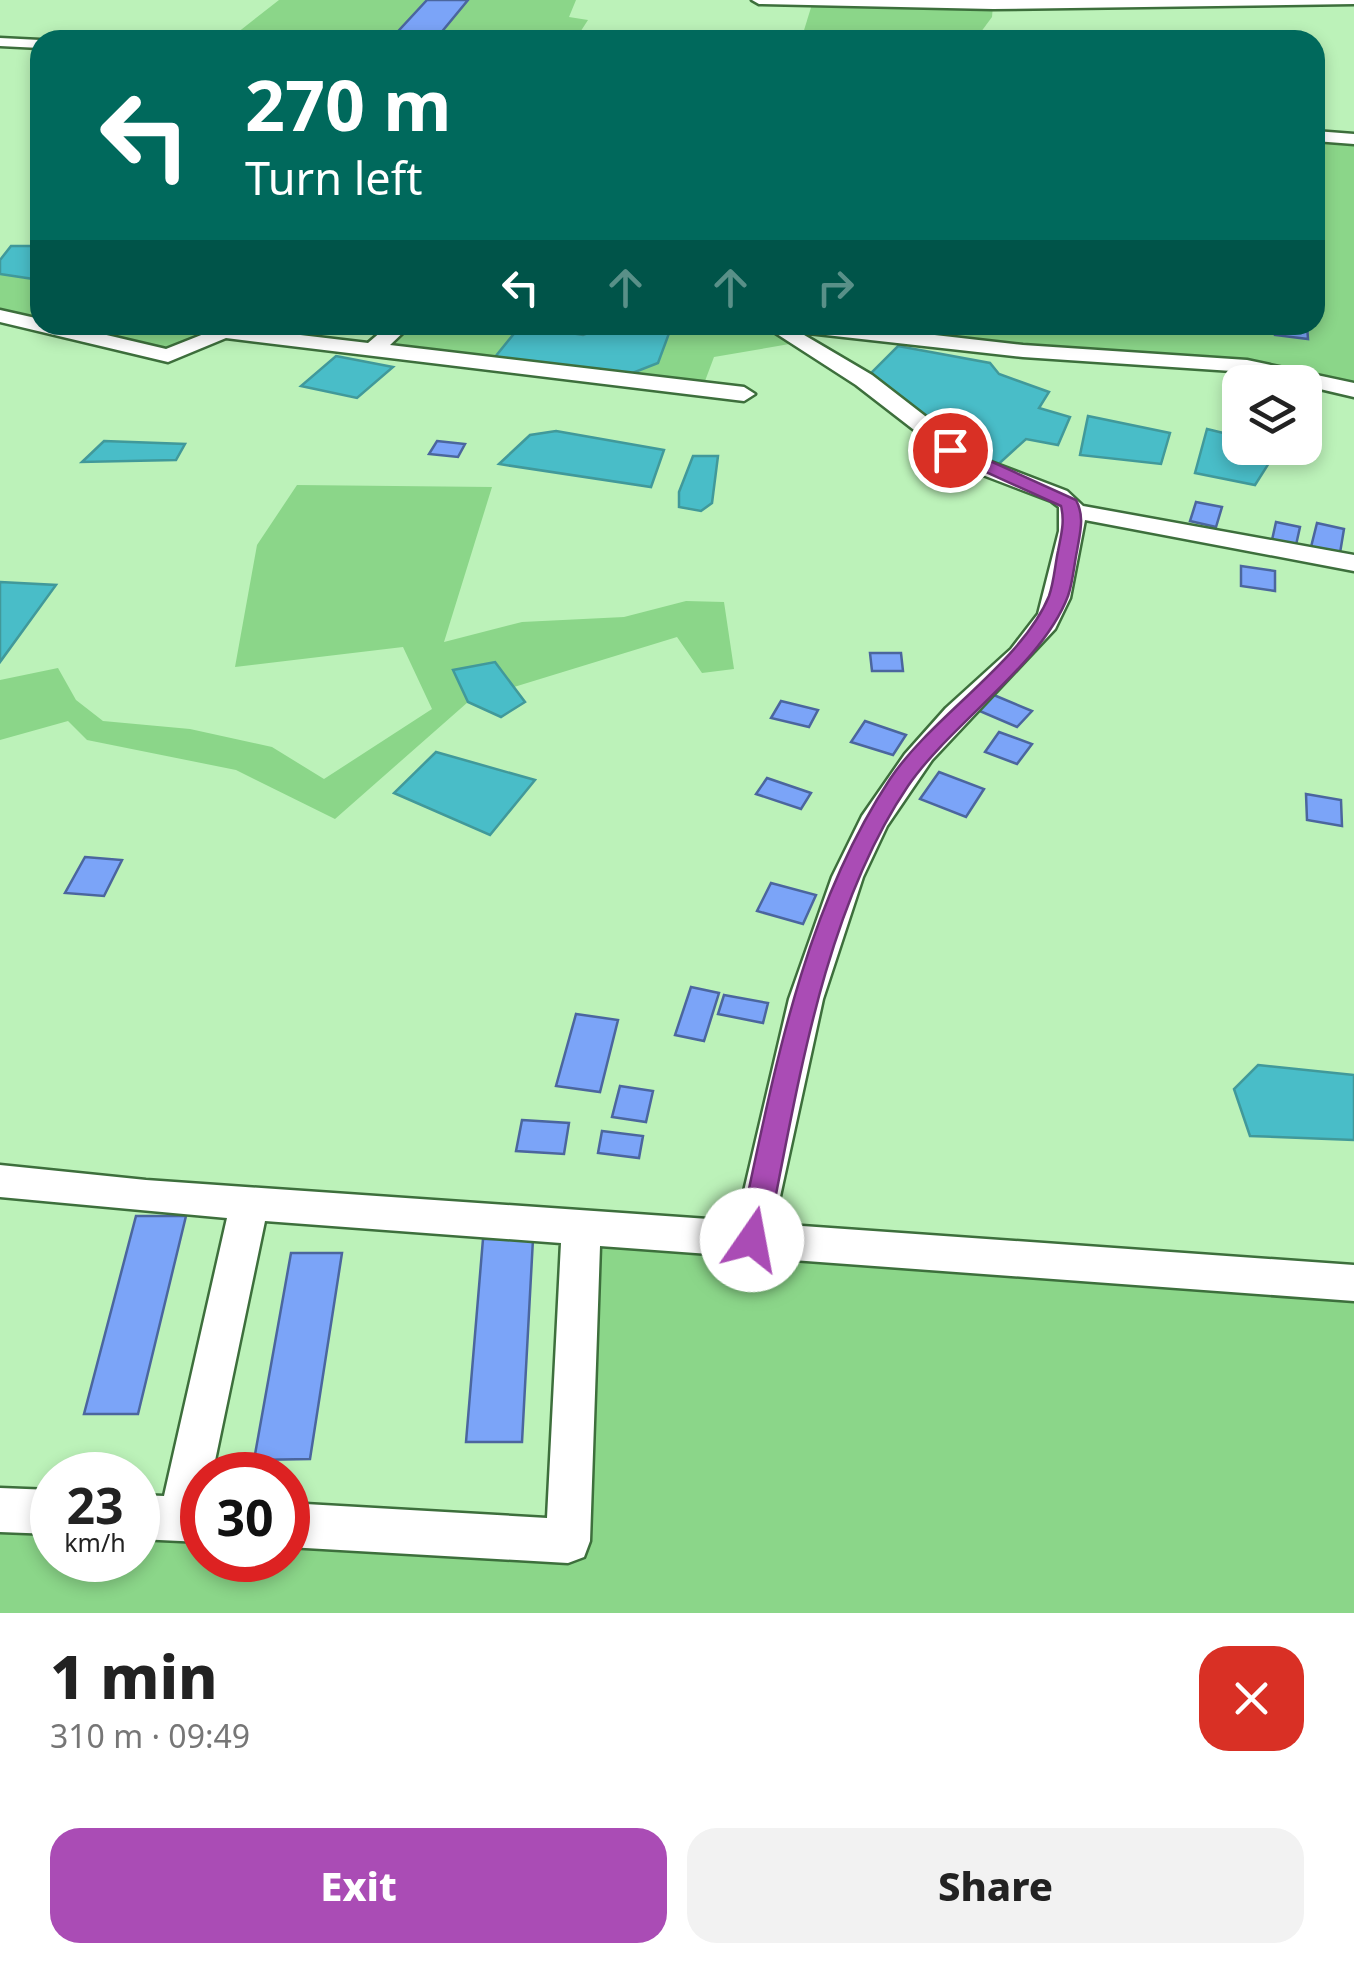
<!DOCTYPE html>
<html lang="en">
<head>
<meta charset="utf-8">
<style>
	body { margin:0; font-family:"Noto Sans",sans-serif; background:#f2f2f2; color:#222; height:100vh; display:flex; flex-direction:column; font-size:38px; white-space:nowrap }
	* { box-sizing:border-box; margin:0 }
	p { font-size:32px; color:#767676 }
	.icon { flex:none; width:55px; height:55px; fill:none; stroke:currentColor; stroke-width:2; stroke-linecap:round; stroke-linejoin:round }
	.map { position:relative; height:1613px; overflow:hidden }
	.panel { display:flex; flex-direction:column; background:#fff; flex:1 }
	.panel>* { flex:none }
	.top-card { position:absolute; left:30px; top:30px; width:1295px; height:305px; border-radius:30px; box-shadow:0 5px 15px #0003; background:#00695c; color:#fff; overflow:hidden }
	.tools { position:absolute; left:1222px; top:365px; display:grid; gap:20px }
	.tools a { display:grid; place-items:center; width:100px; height:100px; border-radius:20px; background:#fff; box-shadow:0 5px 15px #0003; font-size:50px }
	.speed { position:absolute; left:30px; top:1452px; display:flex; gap:20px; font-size:50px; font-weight:700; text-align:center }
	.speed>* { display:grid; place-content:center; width:130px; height:130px; border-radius:50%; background:#fff; box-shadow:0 5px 15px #0003; line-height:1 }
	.speed small { font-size:25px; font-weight:400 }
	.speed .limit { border:15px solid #d22; background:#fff; color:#111 }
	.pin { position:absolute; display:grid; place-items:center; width:85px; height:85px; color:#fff; margin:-42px; border:5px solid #fff; border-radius:50%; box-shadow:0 2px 10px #0007 }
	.me { position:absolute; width:110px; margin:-55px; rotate:12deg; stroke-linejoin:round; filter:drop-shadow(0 0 8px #0008) }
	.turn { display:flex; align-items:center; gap:35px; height:210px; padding:0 50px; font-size:45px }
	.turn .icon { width:130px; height:130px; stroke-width:2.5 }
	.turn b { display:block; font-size:70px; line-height:85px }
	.lanes { display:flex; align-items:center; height:95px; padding:0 50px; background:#0003; justify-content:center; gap:50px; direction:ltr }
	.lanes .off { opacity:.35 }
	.round { display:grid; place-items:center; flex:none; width:105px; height:105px; border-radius:30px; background:#f2f2f2 }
	.summary { display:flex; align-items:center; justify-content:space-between; height:170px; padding:0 50px }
	h1 { font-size:60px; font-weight:800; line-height:75px }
	.cta { display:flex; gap:20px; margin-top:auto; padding:20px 50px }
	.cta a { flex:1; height:115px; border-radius:30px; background:#aa4cb5; color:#fff; font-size:40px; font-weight:800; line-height:115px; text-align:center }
	.cta a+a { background:#f2f2f2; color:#222 }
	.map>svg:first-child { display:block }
	.green { fill:#8bd689 }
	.water { fill:#49bdc8; stroke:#41999a; stroke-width:2.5 }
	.building { fill:#7ba4f8; stroke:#4b669e; stroke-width:2.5 }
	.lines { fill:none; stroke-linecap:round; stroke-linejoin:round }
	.minor-casing { stroke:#3d6f3c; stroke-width:5 }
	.minor { fill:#fff; fill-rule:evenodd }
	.route { fill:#aa4cb5; stroke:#6e3176; stroke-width:2.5 }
</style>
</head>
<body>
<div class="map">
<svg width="1354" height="1613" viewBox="0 0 1354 1613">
	<rect width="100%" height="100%" fill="#bcf2b9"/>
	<g class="green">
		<path d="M279,0h297l-7,17 19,3 -13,20h-347z"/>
		<path d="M813,1l180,4 -1,12 -17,23h-174z"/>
		<path d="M1315,136l39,3v251l-61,-17 -501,-48h523z"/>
		<path d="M0,274l40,6v45h178l-7,10 -38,20 -173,-39z"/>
		<path d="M401,325h372l28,17 -87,15 -12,32 -330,-39z"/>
		<path d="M297,485l195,2 -48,155 78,-20 102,-5 62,-16 38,1 10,67 -32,4 -25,-36 -163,50 -19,-25 -41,8 14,32 -133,117 -99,-49 -149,-30 -19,-19 -68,19v-60l58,-12 18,32 27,21 87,8 82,18 52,32 108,-70 -29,-62 -168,20 22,-122z"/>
		<path d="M581,1227l773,56v330h-1354v-103l52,2v48h86v-43l64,3v40h86v-35l279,16z"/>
	</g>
	<g class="water">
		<path d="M11,246h29v34l-40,-6v-14z"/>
		<path d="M521,325l62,10 26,-10 62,3 -13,35 -28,11 -135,-17z"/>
		<path d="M898,346l92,17 9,11 50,18 -10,16 31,9 -12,28 -32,-6 -35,32 -127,-91z"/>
		<path d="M336,356l57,11 -36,31 -56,-12z"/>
		<path d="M1088,416l82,17 -9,31 -81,-9z"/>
		<path d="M1207,429l33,8v11l36,4 -21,33 -60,-12z"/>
		<path d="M556,431l108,19 -13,37 -152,-23 31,-29z"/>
		<path d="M104,441l81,3 -9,16 -94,2z"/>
		<path d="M693,456h25l-6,47 -11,8 -22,-4v-15z"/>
		<path d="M0,582l56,3 -56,77z"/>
		<path d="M495,662l30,40 -24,15 -33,-15 -15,-32z"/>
		<path d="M436,752l99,28 -45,55 -96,-42z"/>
		<path d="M1258,1065l96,10v65l-104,-4 -16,-47z"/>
	</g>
	<g class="building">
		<path d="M427,0h41l-33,40h-45z"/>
		<path d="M1275,325h32l1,14 -33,-4z"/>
		<path d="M437,441l28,3 -7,13 -29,-3z"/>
		<path d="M1196,502l26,5 -6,20 -26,-6z"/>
		<path d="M1276,522l24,5 -4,18 -24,-5z"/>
		<path d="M1317,523l27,6 -4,24 -29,-6z"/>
		<path d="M1241,566l34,5v20l-34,-5z"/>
		<path d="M870,653h31l2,18h-31z"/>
		<path d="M989,693l43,18 -15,16 -42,-18z"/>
		<path d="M781,701l37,9 -9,17 -38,-9z"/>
		<path d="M865,721l41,14 -13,20 -42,-13z"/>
		<path d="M999,732l33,12 -15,20 -32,-12z"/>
		<path d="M939,772l45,17 -18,28 -46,-18z"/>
		<path d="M767,778l44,15 -10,16 -45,-15z"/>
		<path d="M1306,794l35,6 1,26 -35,-6z"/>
		<path d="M85,857l37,3 -18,36 -39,-3z"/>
		<path d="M771,883l45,12 -13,29 -46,-13z"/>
		<path d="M691,987l28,6 -15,48 -29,-6z"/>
		<path d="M724,995l44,8 -5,20 -45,-9z"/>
		<path d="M576,1014l42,6 -18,72 -44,-6z"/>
		<path d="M620,1086l33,5 -7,31 -34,-5z"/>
		<path d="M522,1120l47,3 -5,31 -48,-3z"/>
		<path d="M602,1131l41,5 -4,22 -41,-5z"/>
		<path d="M136,1216h50l-48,198h-54z"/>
		<path d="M483,1239h50l-11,203h-56z"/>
		<path d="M291,1253h51l-32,206 -56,1z"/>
	</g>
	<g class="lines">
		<g class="minor-casing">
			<g id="minor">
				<path d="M752,0h602v4l-361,5 -234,-5z"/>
				<path d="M0,38l40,2h2l-2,8 -40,-2z"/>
				<path d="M1315,131l39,3v10l-39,-3z"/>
				<path d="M0,310l40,9v6h24l102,24 58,-23 144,17 21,-18h22l-21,20 354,42 11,7 -11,7 -518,-63 -58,24 -168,-40z"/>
				<path d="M763,325h84l176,20 224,15 107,23v14l-107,-25 -224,-15 -224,-25 73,43 106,82 89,34 16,15 271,49v16l-269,-51 -15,78 -15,31 -123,131 -45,66 -24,51 -40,122 -49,225 580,41v36l-754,-55 -10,295 -6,16 -16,6 -280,-16v-44l259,15 14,-275 -296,-22 -53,254h-10v67l-64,-3v-44l26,1 63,-278 -227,-21v-32l146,15 591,41 52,-222 43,-122 30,-61 43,-62 41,-46 65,-59 27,-35 21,-83v-24l-8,-6 -89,-34 -106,-82z"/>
				<path d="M0,1488l52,2v44l-52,-2z"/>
			</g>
		</g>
		<use href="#minor" class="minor"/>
	</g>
	<path class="route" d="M944,446h13l119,54c9,17 4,32 1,51 -3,14 -4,31 -9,45 -26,69 -116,126 -160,190 -86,127 -111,307 -141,454l-4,9 -11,4 -10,-4 -4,-9c34,-156 62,-325 152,-461 42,-63 132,-117 159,-183 5,-14 6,-31 9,-45 3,-16 7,-29 3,-45l-117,-53z"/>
</svg>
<div class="tools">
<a><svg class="icon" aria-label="layers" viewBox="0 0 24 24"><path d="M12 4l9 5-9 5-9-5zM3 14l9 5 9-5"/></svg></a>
</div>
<div class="speed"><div>23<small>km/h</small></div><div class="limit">30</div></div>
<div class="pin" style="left:950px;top:450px;background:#d93025"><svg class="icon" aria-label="arrive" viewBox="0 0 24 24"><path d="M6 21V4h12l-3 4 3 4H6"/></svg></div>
<svg class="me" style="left:752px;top:1240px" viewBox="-20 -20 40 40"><circle r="19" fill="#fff"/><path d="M0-13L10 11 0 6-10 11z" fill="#aa4cb5"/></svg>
<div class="top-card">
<div class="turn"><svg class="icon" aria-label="left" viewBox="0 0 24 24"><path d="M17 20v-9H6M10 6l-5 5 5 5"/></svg><div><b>270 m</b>Turn left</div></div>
<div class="lanes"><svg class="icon" aria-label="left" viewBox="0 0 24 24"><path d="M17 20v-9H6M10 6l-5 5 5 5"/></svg><svg class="icon off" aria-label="ahead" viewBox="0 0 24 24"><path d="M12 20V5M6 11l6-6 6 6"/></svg><svg class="icon off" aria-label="ahead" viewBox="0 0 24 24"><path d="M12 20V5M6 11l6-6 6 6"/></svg><svg class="icon off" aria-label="right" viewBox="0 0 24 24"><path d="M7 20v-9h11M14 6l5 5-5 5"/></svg></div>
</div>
</div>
<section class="panel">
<div class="summary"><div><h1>1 min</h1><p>310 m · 09:49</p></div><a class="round" style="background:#d93025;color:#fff"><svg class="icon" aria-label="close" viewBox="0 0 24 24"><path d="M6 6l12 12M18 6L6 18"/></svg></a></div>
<div class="cta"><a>Exit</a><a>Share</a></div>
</section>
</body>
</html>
